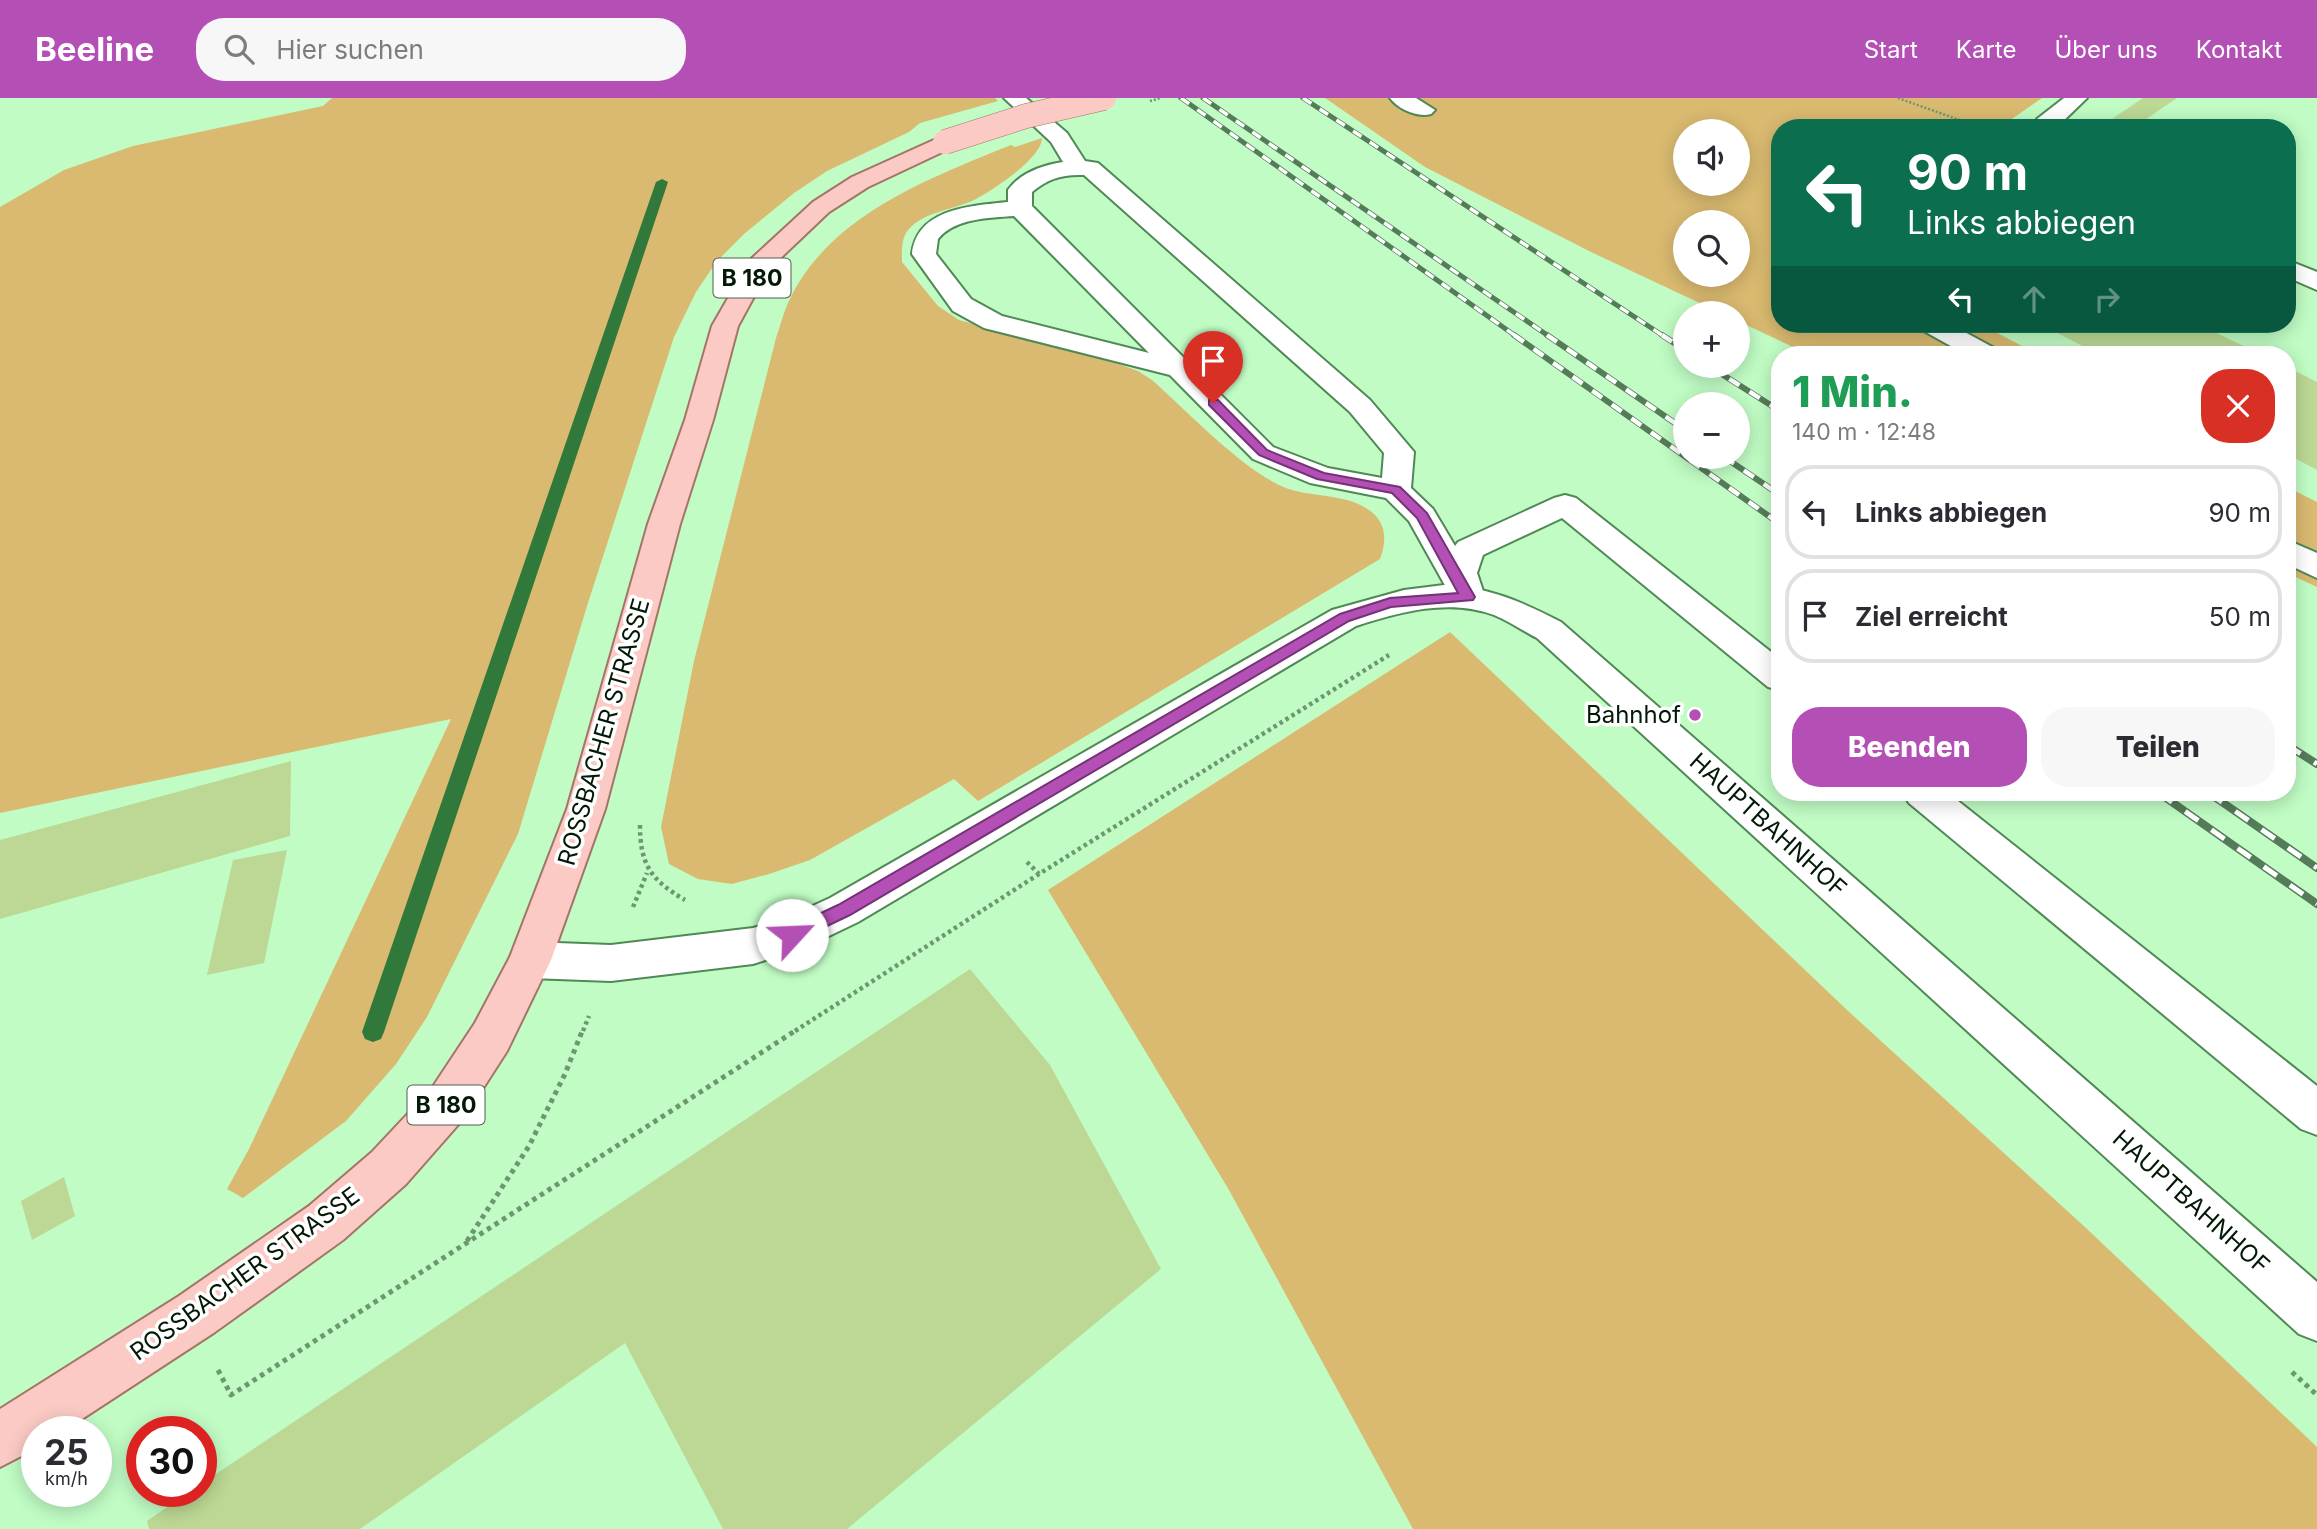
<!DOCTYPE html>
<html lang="de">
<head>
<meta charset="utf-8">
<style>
	body { margin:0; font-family:Inter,sans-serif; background:#f7f7f7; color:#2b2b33; height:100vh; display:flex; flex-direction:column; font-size:26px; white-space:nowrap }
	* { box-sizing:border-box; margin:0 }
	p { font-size:23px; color:#7c7c81 }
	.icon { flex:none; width:38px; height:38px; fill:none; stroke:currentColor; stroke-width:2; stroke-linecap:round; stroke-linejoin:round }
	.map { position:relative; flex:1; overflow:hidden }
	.sheet { position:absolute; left:1771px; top:248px; width:525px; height:455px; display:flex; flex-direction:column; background:#fff; border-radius:28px; box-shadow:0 4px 18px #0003 }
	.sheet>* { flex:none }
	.guide { position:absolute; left:1771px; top:21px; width:525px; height:214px; border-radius:28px; box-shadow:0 4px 18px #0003; background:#0b6e4f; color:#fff; overflow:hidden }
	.buttons { position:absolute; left:1673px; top:21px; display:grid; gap:14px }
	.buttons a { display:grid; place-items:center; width:77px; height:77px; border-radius:50%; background:#fff; box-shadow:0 4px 18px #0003; font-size:35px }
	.speed { position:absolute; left:21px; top:1318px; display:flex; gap:14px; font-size:35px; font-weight:700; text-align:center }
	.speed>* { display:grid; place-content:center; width:91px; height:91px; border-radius:50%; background:#fff; box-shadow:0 4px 18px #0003; line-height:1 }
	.speed small { font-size:18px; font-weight:400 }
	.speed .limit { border:10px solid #d22; background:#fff; color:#111 }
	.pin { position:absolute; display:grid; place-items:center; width:60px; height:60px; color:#fff; margin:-72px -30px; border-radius:50% 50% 50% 0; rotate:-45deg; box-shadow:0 0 7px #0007 }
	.pin .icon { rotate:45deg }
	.me { position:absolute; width:77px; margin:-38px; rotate:65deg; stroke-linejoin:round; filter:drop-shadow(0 0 5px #0008) }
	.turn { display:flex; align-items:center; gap:24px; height:147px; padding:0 21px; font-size:32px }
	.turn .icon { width:91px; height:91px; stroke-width:2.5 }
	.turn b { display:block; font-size:49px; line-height:60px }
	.lanes { display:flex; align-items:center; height:66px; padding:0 21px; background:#0003; justify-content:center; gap:35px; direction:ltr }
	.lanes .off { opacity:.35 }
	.round { display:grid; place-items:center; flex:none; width:74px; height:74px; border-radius:28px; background:#f7f7f7 }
	.overview { display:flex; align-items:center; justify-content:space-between; height:119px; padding:0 21px }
	h1 { font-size:42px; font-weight:800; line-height:52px; color:#1e9e55 }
	.action { display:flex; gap:14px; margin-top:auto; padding:14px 21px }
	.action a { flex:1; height:80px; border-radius:28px; background:#b34fb5; color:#fff; font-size:28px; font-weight:800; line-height:80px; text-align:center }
	.action a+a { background:#f7f7f7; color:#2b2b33 }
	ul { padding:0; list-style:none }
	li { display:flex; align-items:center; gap:21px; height:94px; margin:0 14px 10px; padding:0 7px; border:4px solid #e1e1e2; border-radius:28px }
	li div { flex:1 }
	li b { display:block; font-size:26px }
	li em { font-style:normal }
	header { display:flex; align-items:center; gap:42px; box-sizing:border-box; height:98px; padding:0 35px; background:#b34fb5; color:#fff }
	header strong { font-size:33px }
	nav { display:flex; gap:38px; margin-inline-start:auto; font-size:24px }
	.search { width:490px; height:63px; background:#f7f7f7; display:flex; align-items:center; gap:18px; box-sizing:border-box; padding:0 24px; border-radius:28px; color:#7c7c81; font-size:26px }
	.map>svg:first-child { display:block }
	.green { fill:#daba70; fill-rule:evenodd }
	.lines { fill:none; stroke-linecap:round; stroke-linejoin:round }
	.stream { fill:#30793b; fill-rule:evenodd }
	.building { fill:#bcd894 }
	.lane-casing { stroke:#508856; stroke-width:4 }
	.street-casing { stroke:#508856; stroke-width:4 }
	.primary-casing { stroke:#a37568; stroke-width:4 }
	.path-far2 { stroke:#6c9770; stroke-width:2.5; stroke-dasharray:2 2; stroke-linecap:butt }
	.path-far1 { stroke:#6c9770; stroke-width:4.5; stroke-dasharray:3.5 3.5; stroke-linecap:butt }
	.path { stroke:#6c9770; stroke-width:5; stroke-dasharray:4.5 4.5; stroke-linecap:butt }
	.lane { fill:#fff; fill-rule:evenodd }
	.street { fill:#fff; fill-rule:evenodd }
	.primary { fill:#fbcac4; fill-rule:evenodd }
	.rail-far2-casing { stroke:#557c59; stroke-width:5 }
	.rail-far1-casing { stroke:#557c59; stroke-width:6 }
	.rail-casing { stroke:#557c59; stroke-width:8 }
	.rail-far2 { stroke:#fff; stroke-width:3.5; stroke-dasharray:10; stroke-linecap:butt }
	.rail-far1 { stroke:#fff; stroke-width:4.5; stroke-dasharray:12; stroke-linecap:butt }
	.rail { stroke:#fff; stroke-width:5; stroke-dasharray:16; stroke-linecap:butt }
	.primary-bridge-casing { stroke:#a37568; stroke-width:25; stroke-linecap:butt }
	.path-bridge { stroke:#6c9770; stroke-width:2.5; stroke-dasharray:2 2; stroke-linecap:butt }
	.primary-bridge { stroke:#fbcac4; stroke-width:24 }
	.route { fill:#b34fb5; stroke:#743376; stroke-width:2 }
	.poi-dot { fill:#b34fb5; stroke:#fff; stroke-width:2.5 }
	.labels { text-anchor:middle; stroke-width:7; stroke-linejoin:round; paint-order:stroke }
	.shield { fill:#fff; stroke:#4f5e51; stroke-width:2 }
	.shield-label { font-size:23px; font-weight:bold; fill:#031906 }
	.poi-label { font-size:24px; fill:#031906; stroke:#fff; text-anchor:end }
	.street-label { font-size:24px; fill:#031906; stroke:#fff }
</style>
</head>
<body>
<header>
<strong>Beeline</strong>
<div class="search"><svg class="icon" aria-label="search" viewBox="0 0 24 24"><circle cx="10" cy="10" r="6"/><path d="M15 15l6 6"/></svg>Hier suchen</div>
<nav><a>Start</a><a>Karte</a><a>Über uns</a><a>Kontakt</a></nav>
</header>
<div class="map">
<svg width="2317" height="1431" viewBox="0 0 2317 1431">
	<rect width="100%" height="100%" fill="#c0fcc4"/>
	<g class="green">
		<path d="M332,0h663l3,3 -78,22 -11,9 -82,39 -33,22 -50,41 -27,27 -21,31 -22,45 -87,269 -69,228 -91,183 -31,47 -50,57 -103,77 -16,-9 22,-40 202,-430 -451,94v-606l64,-37 69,-24 190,-40z"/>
		<path d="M1325,0h717l-43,30h-219v196h200l59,31h-229l-72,-34v-8h-17l-130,-61 -166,-85zM1685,33h53v53h-53zM1685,124h53v53h-53z"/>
		<path d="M1042,40c0,20 -48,51 -66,61 -21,11 -52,12 -68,31 -7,9 -6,21 -6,32l36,44 21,14 148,40 31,11 14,9c35,31 84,83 125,104 29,16 70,6 97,30 13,13 12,29 6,45l-402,242 -24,-22 -144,81 -41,14 -37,10 -34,-5 -29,-15 -8,-37 33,-166 82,-323c4,-11 7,-24 12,-35 40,-88 140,-124 223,-158l4,2z"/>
		<path d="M2287,389l30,15v85l-30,-14z"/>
		<path d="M1450,534l397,378 239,218 231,219v82h-904l-184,-339 -181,-300z"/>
	</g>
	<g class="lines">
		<path class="stream" d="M662,81l6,3 -284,850 -3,7 -8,3 -8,-3 -3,-7 294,-850z"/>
	</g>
	<g class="building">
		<path d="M2143,0h34l-44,30h-12l7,-4 -16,-5z"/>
		<path d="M2040,226h158l64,31h-162z"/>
		<path d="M2287,269l30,15v88l-30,-16z"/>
		<path d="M291,663l-1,75 -290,83v-79z"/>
		<path d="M287,752l-23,113 -57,12 26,-115z"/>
		<path d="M970,871l80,96 111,204 -314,260h-124l-98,-186 -265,186h-211l-2,-8 44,-30h10v-7z"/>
		<path d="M64,1079l11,39 -43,24 -11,-39z"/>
	</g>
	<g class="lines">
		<g class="lane-casing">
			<g id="lane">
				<path d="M1004,0h22l41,35 18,28 13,2 272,237 44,52 -3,36 22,21 22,37 3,-4 96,-44 11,-3 11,3 204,161v31l-12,-3 -206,-169 -79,37 -6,18 8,24 -5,8 -12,3 -12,-3 -47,-84 -23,-23 -76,-15 -57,-24 -83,-84 -186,-47 -31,-17 -41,-57c5,-46 59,-48 96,-52v-12c12,-17 35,-25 55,-28l-12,-20zM1079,77h5l266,237 34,41 -2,25 -54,-10 -55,-21 -241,-241v-14c15,-12 27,-17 47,-17zM1014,118l135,137 -147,-37 -31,-17 -35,-45 2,-15c17,-21 51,-21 76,-23z"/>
				<path d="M1390,0h26l19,12 -4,4c-13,4 -33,-5 -41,-16z"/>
				<path d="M1918,226h32l46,25 4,6h-33l-45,-25z"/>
				<path d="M2287,442l30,13v25l-30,-14z"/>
				<path d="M1903,695h45l369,293v49l-16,-6 -392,-326z"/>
			</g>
		</g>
		<g class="street-casing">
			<g id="street">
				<path d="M2064,0h23l-31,30h-22l3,-9z"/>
				<path d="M2287,162l30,12v18l-30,-13z"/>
				<path d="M1444,487c45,2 78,17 117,37l756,660v59l-18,-7 -762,-696c-14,-7 -28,-17 -43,-23 -45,-17 -95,-3 -138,11l-498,296 -52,25 -53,17 -142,17 -81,-3 -15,-5 -6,-13 6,-13 15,-5 81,3 142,-17 29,-8 48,-22 502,-288 72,-20z"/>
			</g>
		</g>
		<g class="primary-casing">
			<path id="primary" d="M945,37l8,2 3,5 -3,5 -85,40 -39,25 -60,57 -31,57 -25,94 -33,104 -75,285 -54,151 -44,91 -43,67 -58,66 -63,56 -128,92 -153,100h-25v16l-37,19v-58l179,-113 130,-90 63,-54 60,-64 43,-65 35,-66 57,-148 81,-285 37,-104 27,-94 38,-66 63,-58 39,-25z"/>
		</g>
		<path class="path-far2" d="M1898,0l84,30"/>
		<g class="path-far1">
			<path d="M640,727c0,40 11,55 45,75"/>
			<path d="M1027,764l12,12"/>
			<path d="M633,809l14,-34"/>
			<path d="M583,933l6,-15"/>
			<path d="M795,933l244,-157 350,-219"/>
		</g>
		<g class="path">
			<path d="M467,1143l62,-95 36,-72 18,-45"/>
			<path d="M218,1272l13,25 567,-366"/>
			<path d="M2292,1274l25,23"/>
		</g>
		<use href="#lane" class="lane"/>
		<use href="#street" class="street"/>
		<use href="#primary" class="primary"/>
		<g class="rail-far2-casing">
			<g id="rail-far2">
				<path d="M1181,0l336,239"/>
				<path d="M1203,0l347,239"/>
				<path d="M1303,0l362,239"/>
			</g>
		</g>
		<g class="rail-far1-casing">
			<g id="rail-far1">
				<path d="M1514,237l266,189"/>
				<path d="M1547,237l138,95"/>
				<path d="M1662,237l23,15"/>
				<path d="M1709,268l71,45"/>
				<path d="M1724,359l56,38"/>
			</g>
		</g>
		<g class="rail-casing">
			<g id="rail">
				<path d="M2287,647l30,19"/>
				<path d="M2159,695l158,111"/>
				<path d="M2209,695l108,75"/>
			</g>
		</g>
		<use href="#rail-far2" class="rail-far2"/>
		<use href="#rail-far1" class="rail-far1"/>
		<use href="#rail" class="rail"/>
		<g class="primary-bridge-casing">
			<path id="primary-bridge" d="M945,44l81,-26 78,-18"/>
		</g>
		<path class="path-bridge" d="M1150,3l11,-3"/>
		<use href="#primary-bridge" class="primary-bridge"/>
	</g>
	<path class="route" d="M1209,302h9l49,50 57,23 76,14 27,26 48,84 -2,3 -82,7 -42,14 -499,294 -52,25 -6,2 -7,-2 -2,-5 2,-5 53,-25 502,-291 50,-16 68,-5 -41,-75 -25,-25 -75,-14 -58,-24 -50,-50z"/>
	<circle class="poi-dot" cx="1695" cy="617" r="7"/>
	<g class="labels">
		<g class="shield">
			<rect x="713.5" y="160.5" width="77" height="39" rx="5"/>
			<rect x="407.5" y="987.5" width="77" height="39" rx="5"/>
		</g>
		<g class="shield-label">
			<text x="752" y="188">B 180</text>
			<text x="446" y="1015">B 180</text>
		</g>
		<g class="poi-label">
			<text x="1681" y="625">Bahnhof</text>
		</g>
		<g class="street-label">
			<text transform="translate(604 634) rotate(-74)" y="8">ROSSBACHER STRASSE</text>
			<text transform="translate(1768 727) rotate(42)" y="8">HAUPTBAHNHOF</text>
			<text transform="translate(2191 1104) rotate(42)" y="8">HAUPTBAHNHOF</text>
			<text transform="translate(245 1176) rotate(-36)" y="8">ROSSBACHER STRASSE</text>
		</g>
	</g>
</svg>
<div class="buttons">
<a><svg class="icon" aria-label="sound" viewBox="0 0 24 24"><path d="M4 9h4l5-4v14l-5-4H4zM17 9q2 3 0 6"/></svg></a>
<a><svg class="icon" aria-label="search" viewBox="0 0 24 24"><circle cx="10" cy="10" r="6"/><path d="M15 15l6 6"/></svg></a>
<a>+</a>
<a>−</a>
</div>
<div class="speed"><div>25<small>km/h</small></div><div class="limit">30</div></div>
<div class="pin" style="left:1213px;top:305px;background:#d93025"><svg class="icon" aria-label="arrive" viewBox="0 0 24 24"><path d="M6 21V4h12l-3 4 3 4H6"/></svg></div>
<svg class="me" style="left:792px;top:837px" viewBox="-20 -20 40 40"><circle r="19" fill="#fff"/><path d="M0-13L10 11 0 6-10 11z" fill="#b34fb5"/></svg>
<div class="guide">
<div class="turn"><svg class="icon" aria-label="left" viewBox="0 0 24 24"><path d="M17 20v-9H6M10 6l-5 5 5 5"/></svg><div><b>90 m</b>Links abbiegen</div></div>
<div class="lanes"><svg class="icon" aria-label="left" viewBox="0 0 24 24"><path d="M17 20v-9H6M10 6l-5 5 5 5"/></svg><svg class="icon off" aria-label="ahead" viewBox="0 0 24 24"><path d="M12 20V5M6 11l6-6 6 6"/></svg><svg class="icon off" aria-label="right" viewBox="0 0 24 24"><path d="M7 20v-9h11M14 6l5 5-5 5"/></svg></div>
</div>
<section class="sheet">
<div class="overview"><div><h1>1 Min.</h1><p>140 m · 12:48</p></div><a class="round" style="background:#d93025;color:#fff"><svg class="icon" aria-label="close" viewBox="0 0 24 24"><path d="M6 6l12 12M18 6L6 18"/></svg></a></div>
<ul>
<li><svg class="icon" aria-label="left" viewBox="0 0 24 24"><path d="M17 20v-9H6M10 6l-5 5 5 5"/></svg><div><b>Links abbiegen</b></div><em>90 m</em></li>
<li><svg class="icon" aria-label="arrive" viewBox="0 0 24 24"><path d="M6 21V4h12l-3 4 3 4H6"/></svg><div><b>Ziel erreicht</b></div><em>50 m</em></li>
</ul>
<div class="action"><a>Beenden</a><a>Teilen</a></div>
</section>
</div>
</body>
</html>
